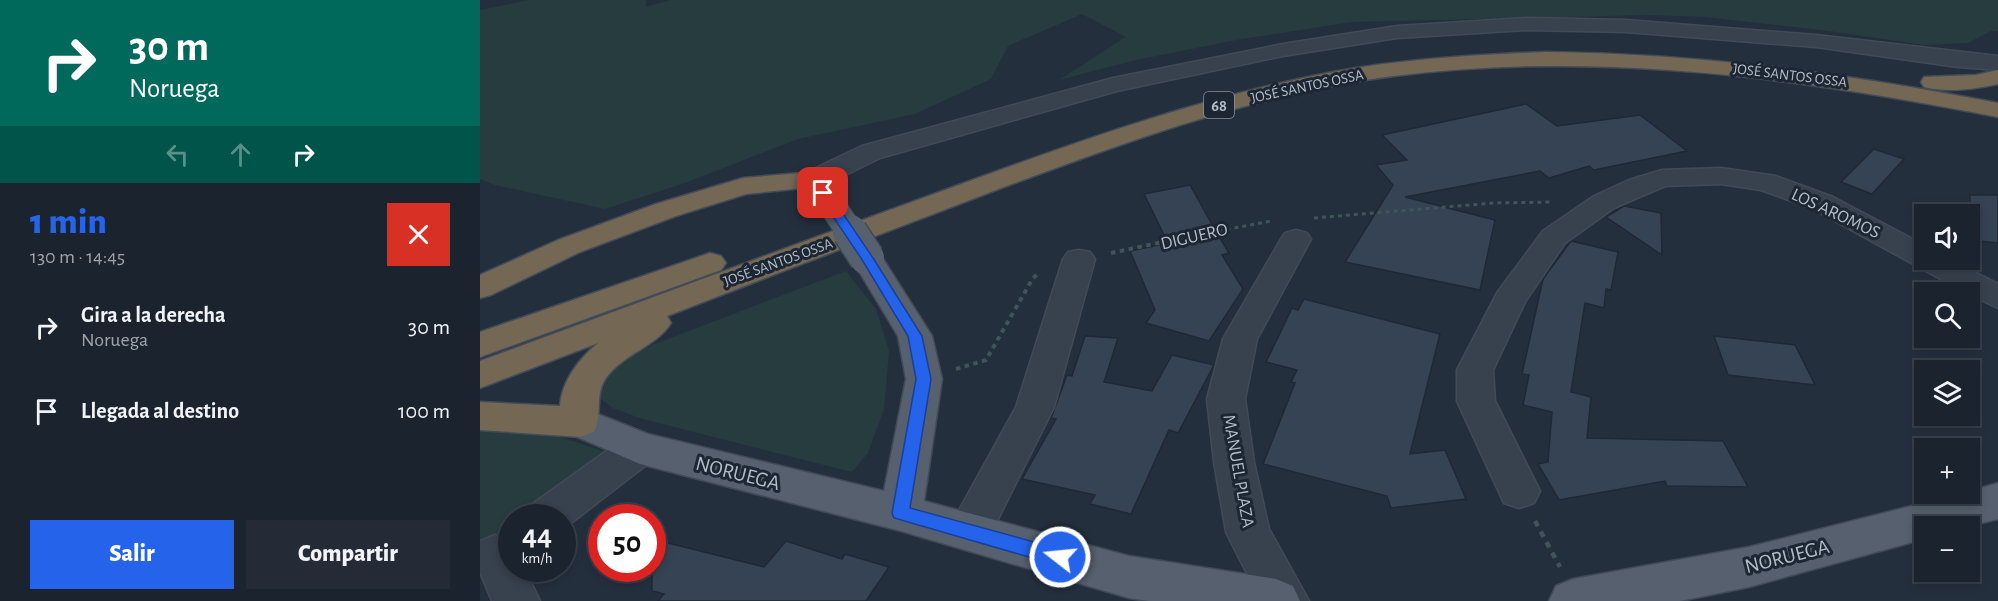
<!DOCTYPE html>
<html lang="es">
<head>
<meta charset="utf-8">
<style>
	body { margin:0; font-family:"Alegreya Sans",sans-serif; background:#242b36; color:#f1f3f6; height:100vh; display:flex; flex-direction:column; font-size:22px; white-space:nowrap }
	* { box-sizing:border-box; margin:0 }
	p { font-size:20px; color:#a0a4aa }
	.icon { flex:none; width:33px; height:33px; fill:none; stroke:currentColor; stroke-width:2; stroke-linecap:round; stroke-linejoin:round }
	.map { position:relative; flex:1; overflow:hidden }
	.sheet { display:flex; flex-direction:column; background:#1b232e; width:480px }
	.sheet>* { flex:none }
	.guide { background:#00695c; color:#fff; overflow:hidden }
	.fabs { position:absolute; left:1434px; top:204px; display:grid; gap:12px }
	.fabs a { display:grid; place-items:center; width:66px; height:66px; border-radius:0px; background:#1b232e; box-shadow:0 3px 9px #0003,0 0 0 2px #39404a; font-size:30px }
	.speed { position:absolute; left:18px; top:504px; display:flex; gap:12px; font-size:30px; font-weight:700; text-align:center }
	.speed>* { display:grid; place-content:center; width:78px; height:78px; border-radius:50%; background:#1b232e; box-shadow:0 3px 9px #0003,0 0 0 2px #39404a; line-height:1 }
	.speed small { font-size:15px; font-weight:400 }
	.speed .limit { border:9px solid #d22; background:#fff; color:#111 }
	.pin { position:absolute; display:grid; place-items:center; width:51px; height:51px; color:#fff; margin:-26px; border-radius:12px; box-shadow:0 3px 9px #0006 }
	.me { position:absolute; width:66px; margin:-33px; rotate:286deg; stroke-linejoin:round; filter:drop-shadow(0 0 4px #0008) }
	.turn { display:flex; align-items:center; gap:21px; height:126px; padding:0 30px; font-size:27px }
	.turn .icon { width:78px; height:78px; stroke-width:2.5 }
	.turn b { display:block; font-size:42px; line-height:51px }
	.lanes { display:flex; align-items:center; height:57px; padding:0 30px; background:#0003; justify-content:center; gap:30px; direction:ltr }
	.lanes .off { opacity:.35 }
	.round { display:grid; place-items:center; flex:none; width:63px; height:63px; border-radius:0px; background:#242b36 }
	.overview { display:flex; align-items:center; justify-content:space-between; height:102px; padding:0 30px }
	h1 { font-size:36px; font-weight:800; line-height:45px; color:#2563eb }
	.primary-button { display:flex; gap:12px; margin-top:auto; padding:12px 30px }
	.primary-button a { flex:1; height:69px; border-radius:0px; background:#2563eb; color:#fff; font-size:24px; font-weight:800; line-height:69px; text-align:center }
	.primary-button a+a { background:#242b36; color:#f1f3f6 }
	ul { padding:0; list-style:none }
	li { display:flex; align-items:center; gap:18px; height:84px; padding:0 30px }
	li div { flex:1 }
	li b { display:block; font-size:22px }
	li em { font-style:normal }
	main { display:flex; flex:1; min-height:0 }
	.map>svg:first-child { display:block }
	.green { fill:#263c3f }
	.building { fill:#364354; stroke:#1f2835; stroke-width:1.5 }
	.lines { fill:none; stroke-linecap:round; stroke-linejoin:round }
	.minor-casing { stroke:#414a57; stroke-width:3 }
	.major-casing { stroke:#414a57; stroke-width:3 }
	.highway-casing { stroke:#434c59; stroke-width:3 }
	.path-far2 { stroke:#3f5557; stroke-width:3; stroke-dasharray:4 4; stroke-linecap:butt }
	.path-far1 { stroke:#3f5557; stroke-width:4; stroke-dasharray:4.5 4.5; stroke-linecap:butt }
	.path { stroke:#3f5557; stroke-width:4.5; stroke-dasharray:6 6; stroke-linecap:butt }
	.minor { fill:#38414e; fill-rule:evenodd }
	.major { fill:#56606e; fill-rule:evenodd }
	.highway { fill:#746855; fill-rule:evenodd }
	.major-bridge-far1-casing { stroke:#414a57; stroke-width:28; stroke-linecap:butt }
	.major-bridge-casing { stroke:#414a57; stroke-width:37; stroke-linecap:butt }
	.major-bridge-far1 { stroke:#56606e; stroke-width:26 }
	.major-bridge { stroke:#56606e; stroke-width:34 }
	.route { fill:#2563eb; stroke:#184099; stroke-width:1.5 }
	.labels { text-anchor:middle; stroke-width:6; stroke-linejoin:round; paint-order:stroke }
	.far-street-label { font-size:15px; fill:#b4bcc9; stroke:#1d2633 }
	.shield { fill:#1d2633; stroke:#878f9c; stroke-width:1.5 }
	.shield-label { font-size:16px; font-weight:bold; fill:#b4bcc9 }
	.street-label { font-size:18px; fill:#b4bcc9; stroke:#1d2633 }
	.near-street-label { font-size:21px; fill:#b4bcc9; stroke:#1d2633 }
</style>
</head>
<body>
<main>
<section class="sheet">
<div class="guide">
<div class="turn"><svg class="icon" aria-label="right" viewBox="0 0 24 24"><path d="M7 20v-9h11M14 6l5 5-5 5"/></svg><div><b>30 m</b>Noruega</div></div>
<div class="lanes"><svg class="icon off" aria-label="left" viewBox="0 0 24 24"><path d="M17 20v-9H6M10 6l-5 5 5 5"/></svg><svg class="icon off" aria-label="ahead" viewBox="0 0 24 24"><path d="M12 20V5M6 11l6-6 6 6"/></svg><svg class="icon" aria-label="right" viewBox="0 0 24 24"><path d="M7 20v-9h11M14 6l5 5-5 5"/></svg></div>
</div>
<div class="overview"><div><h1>1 min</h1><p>130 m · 14:45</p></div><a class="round" style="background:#d93025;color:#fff"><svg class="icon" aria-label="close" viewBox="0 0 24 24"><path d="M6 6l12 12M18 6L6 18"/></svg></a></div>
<ul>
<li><svg class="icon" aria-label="right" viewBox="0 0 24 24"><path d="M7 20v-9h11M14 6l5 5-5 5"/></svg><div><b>Gira a la derecha</b><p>Noruega</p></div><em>30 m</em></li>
<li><svg class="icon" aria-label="arrive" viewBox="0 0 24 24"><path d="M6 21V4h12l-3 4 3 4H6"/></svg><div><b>Llegada al destino</b></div><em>100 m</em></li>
</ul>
<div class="primary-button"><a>Salir</a><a>Compartir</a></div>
</section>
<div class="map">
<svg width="1518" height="601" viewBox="0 0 1518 601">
	<rect width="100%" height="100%" fill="#242f3e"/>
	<g class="green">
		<path d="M49,0h117v7l24,-7h1328v31h-7l-23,12 -44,2 -95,-14 -124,-14 -55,-2 -298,7 -116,18 -100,20 -77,20 67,-43 -44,-23 -74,32 -17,33 -76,35 -117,25 -113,44 -80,26 -110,-24 -15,-6v-169z"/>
		<path d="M366,271l30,38 13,42 -5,58 -16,44 -16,19 -210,-53 -29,-11 -16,-12 -3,-16 27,-23z"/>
		<path d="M0,420l71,14 63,21 -81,62 -21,1 -1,17 -19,15 -12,5z"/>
	</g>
	<g class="building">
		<path d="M1046,104l31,22 83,-11 47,36 -93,19 -5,-4 -40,12 -9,-7 -135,26 90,23 -15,70 -135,-28 48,-77 -17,-20 31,-5 -25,-25z"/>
		<path d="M1394,149l30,10 -32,35 -31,-12z"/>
		<path d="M710,185l24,43 -9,2 12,3 12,20 -7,2 21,34 -34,52 -63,-18 9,-13 -25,-59 38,-8 -24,-49z"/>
		<path d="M1490,195h28v48l-28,-3z"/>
		<path d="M1144,206l37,7 1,42 -56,-38z"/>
		<path d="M1091,241l47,11 -7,38 -5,-1 -2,19 -19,-5 -14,89 20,5 -4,41 136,3 25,46 -81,-1 -2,-5 -106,19 -21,-36 10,-2 4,-50 -29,-7 6,-30 -7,-1 21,-95z"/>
		<path d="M824,299l136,35 -30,120 35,-4 21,49 -75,9 -4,-12 -124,-32 32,-81 -4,-1 6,-12 -31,-8 26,-54 6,2z"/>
		<path d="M605,336l33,2 -14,44 48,9 20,-36 42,10 -36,68 -9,-3 -38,84 -41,-10 5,-9 -73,-16 34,-60 -5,-1 16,-43 5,1z"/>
		<path d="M1234,336l81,9 20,40 -87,-10z"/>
		<path d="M172,539l112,28 22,-26 56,18 3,-5 44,13 -23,34h-208l6,-7 -12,-3z"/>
	</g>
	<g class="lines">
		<g class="minor-casing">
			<g id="minor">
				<path d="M1048,18l98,2 190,15 182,21v14l-40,-3 -142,-20 -190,-15 -98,-2 -131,8 -114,18 -166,35 -237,67 -57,28 -10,2 -10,-2 -4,-6 4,-6 59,-28 251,-68 170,-34 114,-18z"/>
				<path d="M1241,168l55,8 57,21 91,48v15h27l47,24v24l-28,-13v-3h-6l-151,-83 -52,-19 -40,-6 -56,2 -51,22 -49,35 -40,59 -32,68 2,31 45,90 -6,12 -15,5 -15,-5 -47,-102v-31l40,-77 46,-62 51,-35 35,-16 33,-10z"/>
				<path d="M816,230l11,3 4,6 -54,100 -12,60 9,63 15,67 40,72h-48l-35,-69 -12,-70 -7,-63 16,-60 58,-100 4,-6z"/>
				<path d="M599,250l11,2 5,7 -41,148 -69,138 -16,6 -16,-6 -6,-13 69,-125 47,-148 5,-7z"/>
				<path d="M160,432l14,5 6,11 -6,11 -92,71v-12h-37l6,-13 95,-68z"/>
				<path d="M15,535l16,6 1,27h12l16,33h-48l-12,-29v-31z"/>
			</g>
		</g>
		<g class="major-casing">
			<g id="major">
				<path d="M387,249l11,2 54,85 10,43 -18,122 205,55 147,23 17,7 7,15h-151l-20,-3 -228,-67 -261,-67 -74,-32 -5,-10 5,-10 14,-5 68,27 236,57 22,-112 -8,-43 -47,-78 5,-7z"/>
				<path d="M1518,483v36l-29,7h-45v13l-175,48 -69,14h-131l7,-15 17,-7 176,-32 210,-53h11v-3z"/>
			</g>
		</g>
		<g class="highway-casing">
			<g id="highway">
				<path d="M1065,52c157,2 299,21 453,51v14c-199,-39 -401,-67 -604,-41 -142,18 -278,69 -411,119 -105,40 -211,80 -316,121l4,7c-14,23 -48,31 -65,55 -12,17 -3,37 -12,54l-14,5 -100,-7v-28l80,4c2,-25 19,-47 38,-63l-118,45v-27c137,-50 273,-101 410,-151 146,-53 291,-109 443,-138 70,-13 141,-17 212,-20z"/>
				<path d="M1518,70v14c-23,5 -50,9 -74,3l-3,-5 3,-5 52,-2z"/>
				<path d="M333,172l10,2 4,6 -4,6 -77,8 -70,22 -96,36 -89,43 -11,3v-23l78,-35 98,-36 87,-26z"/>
				<path d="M230,253l11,3 5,7 -5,7 -241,87v-25z"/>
			</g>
		</g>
		<g class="path-far2">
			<path d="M834,218l180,-15 58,-1"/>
			<path d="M723,234l68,-13"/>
		</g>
		<g class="path-far1">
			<path d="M631,253l99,-21"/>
			<path d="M476,369l30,-9 47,-82 6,-5"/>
		</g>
		<path class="path" d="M1055,521l25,46"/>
		<use href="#minor" class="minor"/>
		<use href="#major" class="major"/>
		<use href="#highway" class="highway"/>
		<g class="major-bridge-far1-casing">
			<path id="major-bridge-far1" d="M346,196l25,38"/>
		</g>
		<g class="major-bridge-casing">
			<path id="major-bridge" d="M370,232l17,26"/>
		</g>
		<use href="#major-bridge-far1" class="major-bridge-far1"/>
		<use href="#major-bridge" class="major-bridge"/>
	</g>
	<path class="route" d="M343,189l4,1 46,68 49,78 9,43 -21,129 150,41 7,3 3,5 -3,6 -7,3 -166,-48 -2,-5 24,-134 -8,-43 -47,-78 -44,-65z"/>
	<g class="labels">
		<g class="far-street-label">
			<text transform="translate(1310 75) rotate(7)" y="5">JOSÉ SANTOS OSSA</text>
			<text transform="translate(827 86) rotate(-12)" y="5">JOSÉ SANTOS OSSA</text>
			<text transform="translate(298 262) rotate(-20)" y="5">JOSÉ SANTOS OSSA</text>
		</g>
		<rect class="shield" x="724" y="92" width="30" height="26" rx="4.5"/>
		<g class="shield-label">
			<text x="739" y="111">68</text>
		</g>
		<g class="street-label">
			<text transform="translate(1356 213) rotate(25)" y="6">LOS AROMOS</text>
			<text transform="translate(714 236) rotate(-13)" y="6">DIGUERO</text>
			<text transform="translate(759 471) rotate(80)" y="6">MANUEL PLAZA</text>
		</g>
		<g class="near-street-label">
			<text transform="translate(258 473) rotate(14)" y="7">NORUEGA</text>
			<text transform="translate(1307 556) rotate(-14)" y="7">NORUEGA</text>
		</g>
	</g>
</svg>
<div class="fabs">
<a><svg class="icon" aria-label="sound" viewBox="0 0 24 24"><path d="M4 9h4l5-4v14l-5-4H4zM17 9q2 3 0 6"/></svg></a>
<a><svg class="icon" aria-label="search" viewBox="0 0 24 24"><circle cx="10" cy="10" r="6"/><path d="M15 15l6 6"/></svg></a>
<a><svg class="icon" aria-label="layers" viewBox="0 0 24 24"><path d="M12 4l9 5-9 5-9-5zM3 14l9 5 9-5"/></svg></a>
<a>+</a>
<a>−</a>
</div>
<div class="speed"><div>44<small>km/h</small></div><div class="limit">50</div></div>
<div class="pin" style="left:343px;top:193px;background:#d93025"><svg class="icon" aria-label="arrive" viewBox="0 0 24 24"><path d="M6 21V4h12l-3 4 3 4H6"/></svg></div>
<svg class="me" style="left:580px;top:557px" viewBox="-20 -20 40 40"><circle r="17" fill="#2563eb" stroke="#fff" stroke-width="3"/><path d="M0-11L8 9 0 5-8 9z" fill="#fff"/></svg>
</div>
</main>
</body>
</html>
